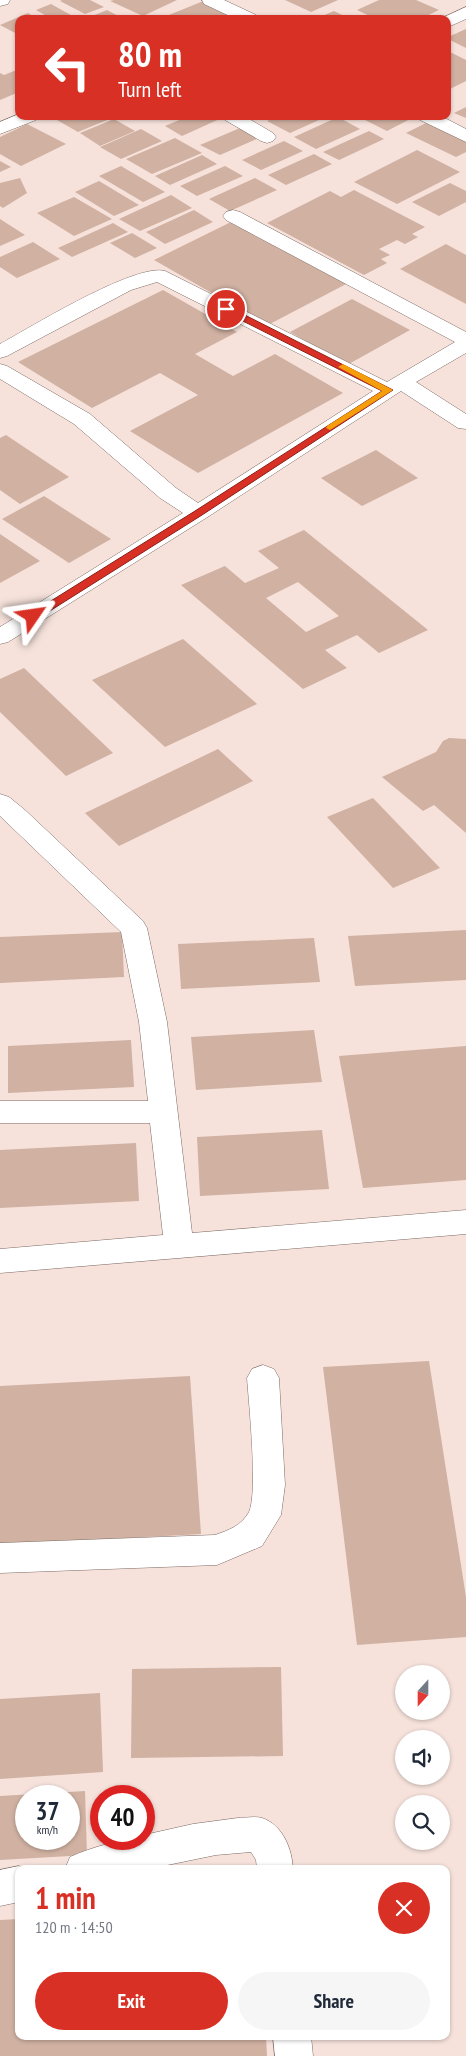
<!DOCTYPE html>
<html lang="en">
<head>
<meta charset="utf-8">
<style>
	body { margin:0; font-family:"PT Sans Narrow",sans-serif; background:#f6f6f7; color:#1f2937; height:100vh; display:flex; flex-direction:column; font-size:19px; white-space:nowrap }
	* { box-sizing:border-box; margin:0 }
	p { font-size:16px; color:#747a83 }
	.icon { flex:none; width:28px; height:28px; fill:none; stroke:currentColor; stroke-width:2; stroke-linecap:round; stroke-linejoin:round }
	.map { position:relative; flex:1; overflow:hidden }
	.side { position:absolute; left:15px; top:1865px; width:435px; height:175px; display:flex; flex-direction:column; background:#fff; border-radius:10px; box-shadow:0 1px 4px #0004 }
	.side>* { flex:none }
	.hud { position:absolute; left:15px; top:15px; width:436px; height:105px; border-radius:10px; box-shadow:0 1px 4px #0004; background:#d93025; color:#fff; overflow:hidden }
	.needle { width:32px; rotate:201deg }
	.buttons { position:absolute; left:395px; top:1665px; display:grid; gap:10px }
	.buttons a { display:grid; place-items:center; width:55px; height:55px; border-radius:50%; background:#fff; box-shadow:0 1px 4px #0004; font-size:25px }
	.speed { position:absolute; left:15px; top:1785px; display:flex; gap:10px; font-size:25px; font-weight:700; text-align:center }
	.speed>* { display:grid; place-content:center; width:65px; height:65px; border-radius:50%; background:#fff; box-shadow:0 1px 4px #0004; line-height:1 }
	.speed small { font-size:12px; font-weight:400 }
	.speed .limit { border:8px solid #d22; background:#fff; color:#111 }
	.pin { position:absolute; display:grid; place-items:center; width:42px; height:42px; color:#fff; margin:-21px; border:2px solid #fff; border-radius:50%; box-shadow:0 1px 5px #0007 }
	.me { position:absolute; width:55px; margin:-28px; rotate:58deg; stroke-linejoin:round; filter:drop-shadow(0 0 4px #0008) }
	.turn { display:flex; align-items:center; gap:18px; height:105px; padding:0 20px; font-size:22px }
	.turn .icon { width:65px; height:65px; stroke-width:2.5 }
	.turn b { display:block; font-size:35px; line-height:42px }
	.round { display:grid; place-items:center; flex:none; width:52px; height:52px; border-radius:26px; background:#f6f6f7 }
	.summary { display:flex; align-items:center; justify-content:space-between; height:85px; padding:0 20px }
	h1 { font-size:30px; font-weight:600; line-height:38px; color:#d93025 }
	.action { display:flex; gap:10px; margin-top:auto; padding:10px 20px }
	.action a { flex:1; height:58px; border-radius:30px; background:#d93025; color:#fff; font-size:20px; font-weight:600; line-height:58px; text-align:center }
	.action a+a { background:#f6f6f7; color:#1f2937 }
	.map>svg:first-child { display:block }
	.building { fill:#d0b1a2; fill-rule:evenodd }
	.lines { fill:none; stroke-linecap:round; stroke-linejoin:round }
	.minor-casing { stroke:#7c6b65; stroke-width:1 }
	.minor { fill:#fff; fill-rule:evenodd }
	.route { fill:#d93025; stroke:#8d1f18 }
	.slow { fill:#f59e0b }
</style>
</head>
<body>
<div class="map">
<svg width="466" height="2056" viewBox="0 0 466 2056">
	<rect width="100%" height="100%" fill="#f6e2db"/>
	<g class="building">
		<path d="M62,0h28l14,7 -19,7 -25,-13z"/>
		<path d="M114,0h63l-34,16 -33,-15z"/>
		<path d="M285,0h53l-27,12z"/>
		<path d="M379,0h37l23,10 -19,9h-44l-19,-9z"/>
		<path d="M201,2l33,17h-75z"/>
		<path d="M51,4l27,15h-26l-16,-9z"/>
		<path d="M107,10l17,9h-39z"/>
		<path d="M334,11l16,8h-35z"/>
		<path d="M28,13l10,6h-19v16l-19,-10z"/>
		<path d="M466,29v19l-18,-9v-2z"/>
		<path d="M448,51l18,9v21l-18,9z"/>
		<path d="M19,69v23l-19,8v-27l4,2z"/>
		<path d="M466,107v11l-12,-5z"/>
		<path d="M50,116h59l3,2 -34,14z"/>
		<path d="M189,116h33l2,1 -42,19 -17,-10z"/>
		<path d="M277,116h51l-38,17 -23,-12z"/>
		<path d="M357,116h59l-29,15z"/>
		<path d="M338,117l22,12 -44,20 -22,-12z"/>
		<path d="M114,119l21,12 -35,15 -20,-13z"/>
		<path d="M428,122l38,19v11l-10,5 -50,-24z"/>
		<path d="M27,124l39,20 -45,22 -21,-12v-17z"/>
		<path d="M240,128l19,10 -39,17 -20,-10z"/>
		<path d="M141,129l21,12 -41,18 -21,-12z"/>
		<path d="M369,131l15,8 -45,21 -16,-8z"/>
		<path d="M175,138l27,15 -50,21 -26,-15z"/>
		<path d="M284,141l19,10 -42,19 -19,-10z"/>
		<path d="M417,150l43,22 -63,32 -43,-22z"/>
		<path d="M314,154l18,10 -46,21 -18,-10z"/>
		<path d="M202,155l15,9 -47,21 -15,-9z"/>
		<path d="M0,161l11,6 -11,5z"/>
		<path d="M121,166l44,26 -22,10 -44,-26z"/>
		<path d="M225,166l18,10 -46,20 -17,-10z"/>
		<path d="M20,178l7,15 -24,15 -3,-2v-23z"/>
		<path d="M255,178l22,12 -47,21 -21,-12z"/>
		<path d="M99,181l40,24 -25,11 -39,-24z"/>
		<path d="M450,183l16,8v11l-27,14 -27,-14z"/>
		<path d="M354,190l71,37 -13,7 6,3 -13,7 -8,-4 -18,9 11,6 -9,4 6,4 -23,12 -97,-52 63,-32 11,6z"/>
		<path d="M171,195l21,13 -52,23 -21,-12z"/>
		<path d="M74,197l38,22 -38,17 -37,-23z"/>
		<path d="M194,210l19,12 -48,22 -19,-12z"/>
		<path d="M0,219l25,16 -25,11z"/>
		<path d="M233,221l115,62 -80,42 -114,-65z"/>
		<path d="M113,223l15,9 -56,25 -14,-9z"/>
		<path d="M132,233l25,15 -22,10 -25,-15z"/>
		<path d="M33,242l27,17 -43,19 -17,-11v-10z"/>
		<path d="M446,244l20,11v49l-66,-35z"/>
		<path d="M163,290l74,42 -42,22 38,22 42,-22 68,39 -145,80 -68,-42 68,-36 -38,-22 -68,35 -74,-46z"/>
		<path d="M352,299l58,31 -63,35 -57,-33z"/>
		<path d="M6,435l63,42 -49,27 -20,-14v-52z"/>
		<path d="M376,450l42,28 -56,28 -41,-28z"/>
		<path d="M44,496l67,43 -42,24 -67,-44z"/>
		<path d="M304,530l124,100 -49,23 -22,-18 -32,15 22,18 -44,21 -122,-104 44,-19 20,17 34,-15 -21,-17zM298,582l41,34 -33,16 -40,-34z"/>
		<path d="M0,534l40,27 -40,22z"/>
		<path d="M183,639l74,65 -92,43 -73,-67z"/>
		<path d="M24,668l89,85 -47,23 -66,-64v-33z"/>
		<path d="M449,738l17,1v94l-32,-28 -11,6 -41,-34 54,-25 7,-11z"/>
		<path d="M218,749l35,32 -134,65 -34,-33z"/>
		<path d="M373,798l67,70 -47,20 -66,-71z"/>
		<path d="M466,930v50l-111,6 -7,-50z"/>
		<path d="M122,932l2,45 -124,6v-46z"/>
		<path d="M314,938l6,44 -139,7 -3,-45z"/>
		<path d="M314,1030l8,52 -126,8 -5,-53z"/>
		<path d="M131,1040l3,47 -126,6v-47z"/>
		<path d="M466,1046v134l-103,8 -24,-132z"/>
		<path d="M322,1130l7,59 -129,7 -3,-59z"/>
		<path d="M136,1143l3,58 -139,7v-58z"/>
		<path d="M429,1361l37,236v40l-109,8 -34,-278z"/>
		<path d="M190,1376l11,158 -201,11v-159z"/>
		<path d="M281,1667l2,89 -152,2 1,-89z"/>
		<path d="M100,1693l3,79 -103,7v-80z"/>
		<path d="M85,1791l2,64 -87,5v-64zM26,1796h43v43h-43z"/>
		<path d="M19,1919v117h247l1,20h-267v-136z"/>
	</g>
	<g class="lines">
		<g class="minor-casing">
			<g id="minor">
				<path d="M0,0h10l-2,4 -8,2z"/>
				<path d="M202,0h22l32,15 2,4h-22l-32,-15z"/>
				<path d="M466,7v12l-18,8v-8l-6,-1z"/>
				<path d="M19,114v2h20l-3,4 -36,14v-12z"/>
				<path d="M222,116h22l29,17 3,4 -3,4 -6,2 -6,-2 -36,-21z"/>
				<path d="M417,116h24l25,13v13l-46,-22z"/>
				<path d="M233,210l7,2 226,120v21l-50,29 50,32v15l-8,-1 -57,-37 -195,127 -198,124 -8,2v-17l183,-114 -23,-15 -86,-74 -74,-45v-15l7,2 83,48 86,74 22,15 175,-112 -216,-109 -26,8 -124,66 -7,2v-14c31,-17 135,-81 165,-73l222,111 68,-40 -229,-122 -3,-4 3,-4z"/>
				<path d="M0,794l9,3 16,13 118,111 4,7 20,94 25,211 274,-23v24l-466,39v-24l163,-14 -13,-112h-150v-22h148l-9,-79 -18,-90 -121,-116z"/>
				<path d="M263,1365l11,4 5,9 6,107 -4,30 -19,31 -45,19 -217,8v-30l215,-8c14,-5 26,-9 34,-23 9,-19 0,-108 -2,-134l5,-9z"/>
				<path d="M238,1818c8,0 17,-2 24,0 21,7 30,31 31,51h-36l-1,-9 -5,-8 -35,3 -68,14h-83l5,-12c23,-10 49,-18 74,-18v-4l49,-11z"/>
				<path d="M19,1866l6,3h-6v33l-19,4v-36z"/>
				<path d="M273,2036h38l2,20h-38z"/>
			</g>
		</g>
		<use href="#minor" class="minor"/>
	</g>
	<path class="route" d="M223,307h6l164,83 -191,125 -165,104h-7v-5l165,-103 187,-120 -159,-80z"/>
	<path class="slow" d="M343,364l50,26 -63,40 -4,-2 1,-2 55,-35 -42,-23 -2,-1z"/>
</svg>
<div class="buttons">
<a><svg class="needle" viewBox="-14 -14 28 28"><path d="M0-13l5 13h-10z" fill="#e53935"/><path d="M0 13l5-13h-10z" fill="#747a83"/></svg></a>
<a><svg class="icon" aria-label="sound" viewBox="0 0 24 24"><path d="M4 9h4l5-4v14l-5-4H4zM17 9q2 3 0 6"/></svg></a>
<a><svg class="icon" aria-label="search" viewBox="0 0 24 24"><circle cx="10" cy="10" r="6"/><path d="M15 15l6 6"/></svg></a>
</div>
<div class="speed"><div>37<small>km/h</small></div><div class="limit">40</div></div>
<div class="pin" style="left:226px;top:309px;background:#d93025"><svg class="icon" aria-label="arrive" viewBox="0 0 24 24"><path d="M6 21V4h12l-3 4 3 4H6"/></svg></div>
<svg class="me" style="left:33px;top:616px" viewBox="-20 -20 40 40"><path d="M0-17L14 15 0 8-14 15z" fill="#d93025" stroke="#fff" stroke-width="4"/></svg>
<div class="hud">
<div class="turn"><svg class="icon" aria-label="left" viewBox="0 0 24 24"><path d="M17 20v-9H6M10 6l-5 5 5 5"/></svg><div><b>80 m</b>Turn left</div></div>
</div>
<section class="side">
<div class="summary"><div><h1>1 min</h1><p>120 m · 14:50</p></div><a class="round" style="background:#d93025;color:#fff"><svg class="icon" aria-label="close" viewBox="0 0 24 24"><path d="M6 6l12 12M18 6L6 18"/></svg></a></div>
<div class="action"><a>Exit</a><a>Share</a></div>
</section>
</div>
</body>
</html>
